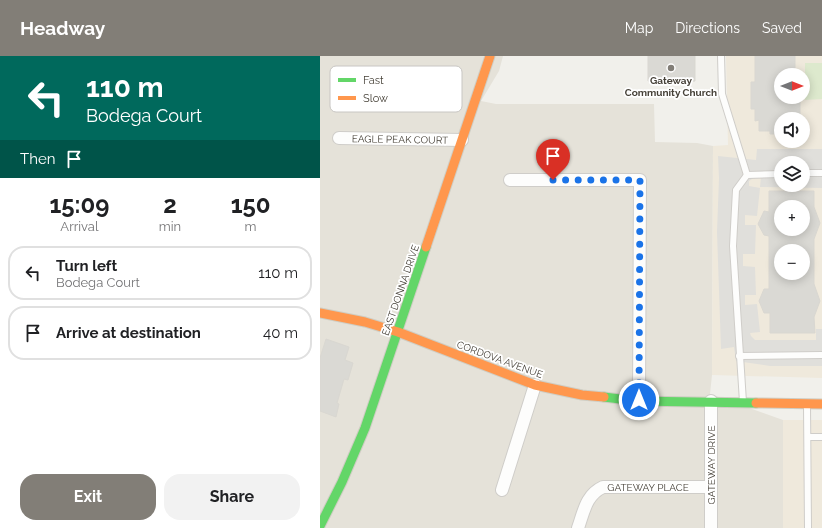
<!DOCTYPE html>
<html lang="en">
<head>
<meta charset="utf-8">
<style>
	body { margin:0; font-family:Raleway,sans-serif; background:#f2f2f2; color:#202124; height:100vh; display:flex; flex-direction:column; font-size:15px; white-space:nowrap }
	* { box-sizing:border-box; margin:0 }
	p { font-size:13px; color:#757577 }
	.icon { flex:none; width:22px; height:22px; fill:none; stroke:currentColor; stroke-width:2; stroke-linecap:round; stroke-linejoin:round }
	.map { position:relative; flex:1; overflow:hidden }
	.side { display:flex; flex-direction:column; background:#fff; width:320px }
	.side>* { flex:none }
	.hud { background:#00695c; color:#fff; overflow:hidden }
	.needle { width:26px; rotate:90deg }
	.controls { position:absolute; left:454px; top:12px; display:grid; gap:8px }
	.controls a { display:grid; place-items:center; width:36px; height:36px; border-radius:50%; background:#fff; box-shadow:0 2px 10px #0003; font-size:20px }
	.pin { position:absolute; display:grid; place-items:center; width:34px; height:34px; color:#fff; margin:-41px -17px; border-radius:50% 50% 50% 0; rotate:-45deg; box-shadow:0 0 4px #0007 }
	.pin .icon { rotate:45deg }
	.me { position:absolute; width:44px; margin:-22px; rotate:0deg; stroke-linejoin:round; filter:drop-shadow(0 0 3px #0008) }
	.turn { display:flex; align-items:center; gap:14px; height:84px; padding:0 20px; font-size:18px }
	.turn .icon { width:52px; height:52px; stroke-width:2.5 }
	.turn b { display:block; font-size:28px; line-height:34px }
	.then { display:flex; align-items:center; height:38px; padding:0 20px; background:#0003; gap:8px; font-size:15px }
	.eta { display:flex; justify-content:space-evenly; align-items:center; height:68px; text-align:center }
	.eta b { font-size:24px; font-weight:700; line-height:28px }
	.action { display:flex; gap:8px; margin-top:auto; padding:8px 20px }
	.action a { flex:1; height:46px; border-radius:16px; background:#827e77; color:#fff; font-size:16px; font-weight:700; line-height:46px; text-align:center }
	.action a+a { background:#f2f2f2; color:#202124 }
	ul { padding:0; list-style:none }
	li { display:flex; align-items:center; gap:12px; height:54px; margin:0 8px 6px; padding:0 12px; border:2px solid #e0e0e0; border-radius:16px }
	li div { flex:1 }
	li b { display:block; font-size:15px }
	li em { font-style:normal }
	header { display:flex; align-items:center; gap:24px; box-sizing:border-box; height:56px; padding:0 20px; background:#827e77; color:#fff }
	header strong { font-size:19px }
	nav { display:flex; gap:22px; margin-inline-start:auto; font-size:14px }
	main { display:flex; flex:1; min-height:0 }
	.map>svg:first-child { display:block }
	.residential { fill:#e5e2d9 }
	.commercial { fill:#efe9dc; fill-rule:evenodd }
	.green { fill:#dde9cd }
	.parking { fill:#e0dfdb; fill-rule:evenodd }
	.building { fill:#dad9d4; stroke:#d9d7d1; fill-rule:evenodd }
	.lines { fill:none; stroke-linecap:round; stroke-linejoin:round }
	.lane-casing { stroke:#cfcdc9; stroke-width:8 }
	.street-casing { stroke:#cfcdc9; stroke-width:14 }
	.fast-casing { stroke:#cfcdc3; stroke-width:11 }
	.slow-casing { stroke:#cfcdc3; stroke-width:11 }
	.lane { stroke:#fdfdfc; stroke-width:6 }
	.street { stroke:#fdfdfc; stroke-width:12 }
	.fast { stroke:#63d668; stroke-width:9 }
	.slow { stroke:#ff974d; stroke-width:9 }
	.route { stroke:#1a73e8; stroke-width:7; stroke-dasharray:0 12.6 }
	.poi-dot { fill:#827e77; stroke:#fff; stroke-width:1.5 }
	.labels { text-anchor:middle; stroke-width:3.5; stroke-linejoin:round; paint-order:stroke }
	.poi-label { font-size:10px; font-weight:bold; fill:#464138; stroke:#fff }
	.street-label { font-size:10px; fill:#464138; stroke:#fff }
	.key { fill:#fff; stroke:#c8c6c3; stroke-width:1 }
	.key-label { font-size:11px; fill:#464138 }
</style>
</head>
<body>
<header>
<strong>Headway</strong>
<nav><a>Map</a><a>Directions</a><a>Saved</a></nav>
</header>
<main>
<section class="side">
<div class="hud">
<div class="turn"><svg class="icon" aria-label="left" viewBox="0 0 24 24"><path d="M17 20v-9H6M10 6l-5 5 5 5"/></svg><div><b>110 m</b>Bodega Court</div></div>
<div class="then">Then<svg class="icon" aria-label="arrive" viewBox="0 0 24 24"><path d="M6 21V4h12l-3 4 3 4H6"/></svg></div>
</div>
<div class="eta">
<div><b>15:09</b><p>Arrival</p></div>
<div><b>2</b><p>min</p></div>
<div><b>150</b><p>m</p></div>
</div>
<ul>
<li><svg class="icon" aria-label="left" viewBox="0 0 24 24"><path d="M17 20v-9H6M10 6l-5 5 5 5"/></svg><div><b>Turn left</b><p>Bodega Court</p></div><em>110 m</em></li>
<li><svg class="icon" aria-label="arrive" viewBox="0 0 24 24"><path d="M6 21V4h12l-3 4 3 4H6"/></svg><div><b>Arrive at destination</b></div><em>40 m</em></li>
</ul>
<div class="action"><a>Exit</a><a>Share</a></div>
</section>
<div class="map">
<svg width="502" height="472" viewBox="0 0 502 472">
	<rect width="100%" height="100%" fill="#f1f0eb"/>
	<path class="residential" d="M0,0h183l-4,15 -18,30 15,3h158l1,38 42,1 16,3 -1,229 -2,19 73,26v108h-463z"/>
	<g class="commercial">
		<path d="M406,0h96v322l-110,-3 1,-229 15,-1zM461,19h22v22h-22zM461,63h22v22h-22zM461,107h22v22h-22zM461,151h22v22h-22zM461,195h22v22h-22z"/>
		<rect x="463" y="364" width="39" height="108"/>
	</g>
	<path class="green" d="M485,7h17v36l-17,1z"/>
	<path class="parking" d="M437,93h65v39l-62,-1 1,-10h-6l-6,4v5l11,2 -3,28 -12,-1v10h11l-1,29h-12v12l12,1 1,28h-11v10l12,-1 3,28 -10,1 1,3 4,4h61v-11h6v37h-52l-34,-5 -2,-14 -13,2 -4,-117 2,-54 -1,-22 38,4zM461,107h22v22h-22z"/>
	<g class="building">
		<path d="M328,0h47v25l-24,2 -23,-2z"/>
		<path d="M435,0h40v19h-14v22h19v22h-19v15h-11v-3h-11v-11l-4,1v-12h-4v-27h4z"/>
		<path d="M449,135h45v16l6,16 -6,16v45l6,17 -6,16 1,16h-45v-20h-6l-5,-12 5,-12h5v-53l-5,-1 -6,-11 6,-13 5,1zM461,151h22v22h-22zM461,195h22v22h-22z"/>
		<path d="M6,283l23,8 -4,13 8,3 -5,17 -4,-1 -7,24 2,1 -3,13 -16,-6v-53z"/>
	</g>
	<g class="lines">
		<g class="lane-casing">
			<g id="lane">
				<path d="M401,0l1,38 25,81"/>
				<path d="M483,117h19"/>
				<path d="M419,300l83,-1"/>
				<path d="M423,346l-10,-156 3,-56 11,-15 34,-1"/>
				<path d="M487,349l1,123"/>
				<path d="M488,381h14"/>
			</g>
		</g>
		<g class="street-casing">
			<g id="street">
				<path d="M19,82l123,2"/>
				<path d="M190,124h130l-1,221"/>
				<path d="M391,345v127"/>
				<path d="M182,434l33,-105"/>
				<path d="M258,472c6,-17 8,-33 25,-41h108"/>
			</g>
		</g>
		<g class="fast-casing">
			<g id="fast">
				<path d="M284,341l32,4 120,2"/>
				<path d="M0,470l22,-44 23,-54 61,-181"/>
			</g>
		</g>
		<g class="slow-casing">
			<g id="slow">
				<path d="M106,191l64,-191"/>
				<path d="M0,257l45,9 33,10 137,53 47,10 22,2"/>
				<path d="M436,347l66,1"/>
			</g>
		</g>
		<use href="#lane" class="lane"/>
		<use href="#street" class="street"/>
		<use href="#fast" class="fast"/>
		<use href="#slow" class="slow"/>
	</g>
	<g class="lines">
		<path class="route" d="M233,124h87l-1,220"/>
	</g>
	<circle class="poi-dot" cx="351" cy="12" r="4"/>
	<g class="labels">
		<g class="poi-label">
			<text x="351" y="28">Gateway<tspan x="351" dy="12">Community Church</tspan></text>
		</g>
		<g class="street-label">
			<text transform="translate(80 83) rotate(1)" y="4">EAGLE PEAK COURT</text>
			<text transform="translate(80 234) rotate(-71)" y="4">EAST DONNA DRIVE</text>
			<text transform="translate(180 303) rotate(20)" y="4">CORDOVA AVENUE</text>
			<text transform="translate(391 409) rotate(-90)" y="4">GATEWAY DRIVE</text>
			<text x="328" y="435">GATEWAY PLACE</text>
		</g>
	</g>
	<rect x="10" y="10" width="132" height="46" rx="6" class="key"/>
	<rect x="18" y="22" width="18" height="4" fill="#63d668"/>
	<rect x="18" y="40" width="18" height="4" fill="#ff974d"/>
	<g class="key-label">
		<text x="43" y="28">Fast</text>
		<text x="43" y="46">Slow</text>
	</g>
</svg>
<div class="controls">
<a><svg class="needle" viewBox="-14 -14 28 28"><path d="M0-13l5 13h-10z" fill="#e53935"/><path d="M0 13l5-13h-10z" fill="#757577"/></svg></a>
<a><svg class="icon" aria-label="sound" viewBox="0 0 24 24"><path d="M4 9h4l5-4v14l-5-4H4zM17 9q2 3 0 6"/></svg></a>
<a><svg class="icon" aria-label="layers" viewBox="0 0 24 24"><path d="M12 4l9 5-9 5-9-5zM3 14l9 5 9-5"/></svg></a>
<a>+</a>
<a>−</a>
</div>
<div class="pin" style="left:233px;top:124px;background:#d93025"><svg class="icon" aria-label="arrive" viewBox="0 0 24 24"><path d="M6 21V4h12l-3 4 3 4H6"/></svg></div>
<svg class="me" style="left:319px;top:344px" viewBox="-20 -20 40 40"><circle r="17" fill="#1a73e8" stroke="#fff" stroke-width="3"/><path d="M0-11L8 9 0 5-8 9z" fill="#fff"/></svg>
</div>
</main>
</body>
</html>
